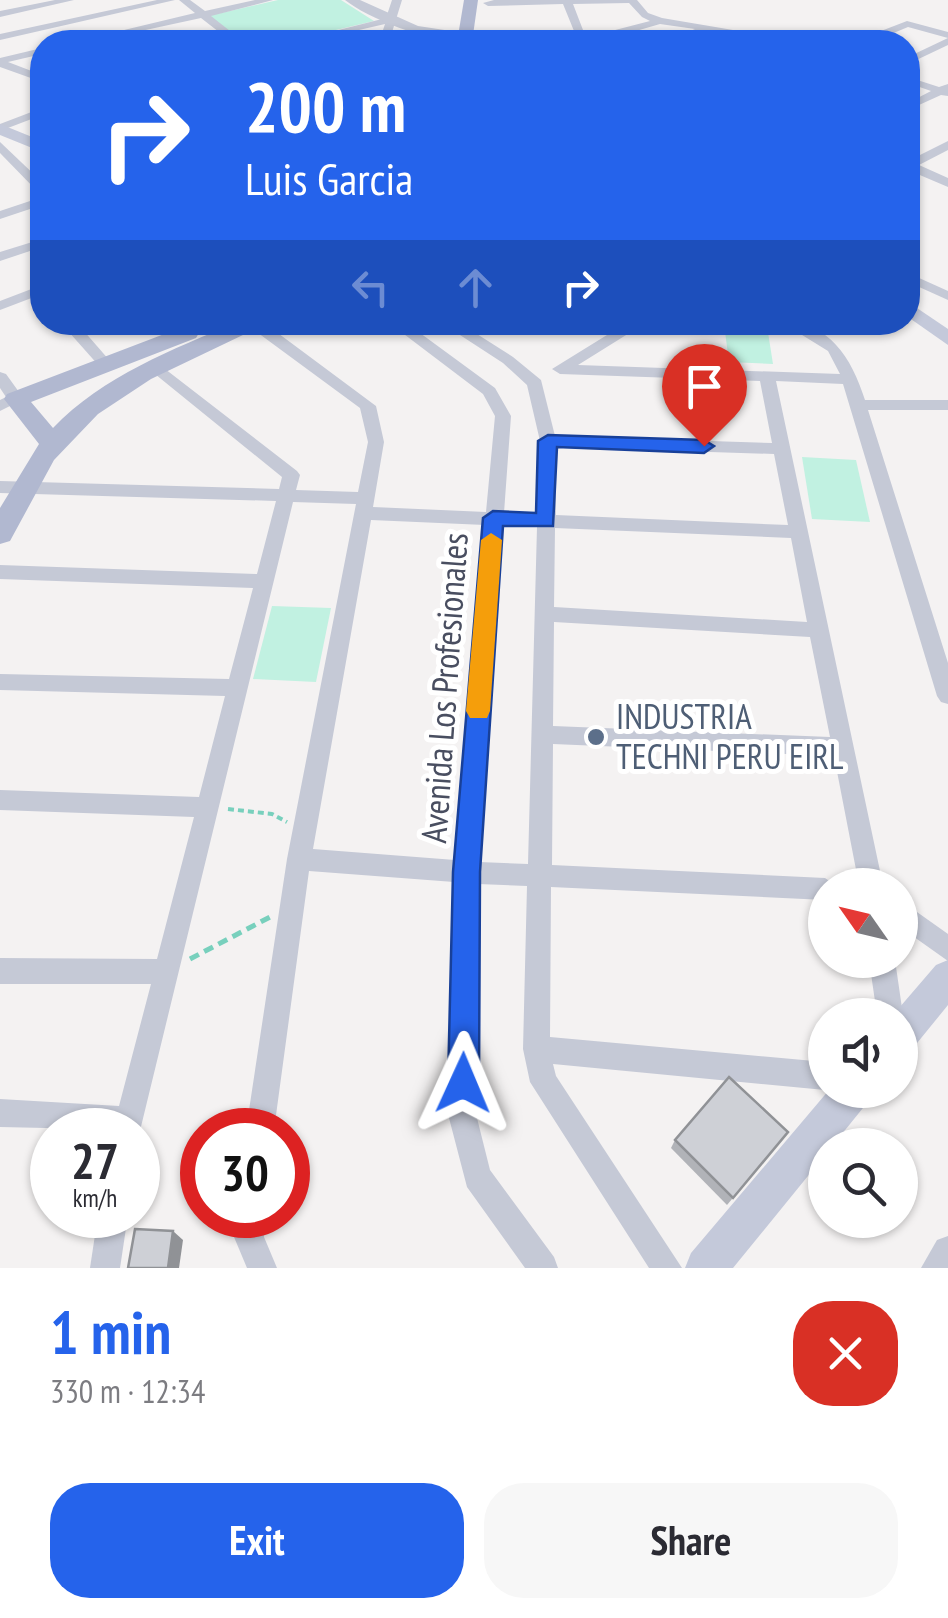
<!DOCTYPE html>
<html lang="en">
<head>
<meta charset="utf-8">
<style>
	body { margin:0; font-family:"PT Sans Narrow",sans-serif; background:#f7f7f7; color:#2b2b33; height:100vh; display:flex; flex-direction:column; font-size:38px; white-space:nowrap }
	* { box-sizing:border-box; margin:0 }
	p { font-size:32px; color:#7c7c81 }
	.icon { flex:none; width:55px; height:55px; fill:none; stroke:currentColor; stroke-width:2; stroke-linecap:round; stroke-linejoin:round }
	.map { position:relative; height:1268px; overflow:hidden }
	.side { display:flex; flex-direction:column; background:#fff; flex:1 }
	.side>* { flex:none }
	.banner { position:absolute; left:30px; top:30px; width:890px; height:305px; border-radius:40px; box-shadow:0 2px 8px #0004; background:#2563eb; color:#fff; overflow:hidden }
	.needle { width:65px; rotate:304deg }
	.tools { position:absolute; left:808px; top:868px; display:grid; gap:20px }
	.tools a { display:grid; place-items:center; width:110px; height:110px; border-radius:50%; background:#fff; box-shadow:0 2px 8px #0004; font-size:50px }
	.speed { position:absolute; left:30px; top:1108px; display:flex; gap:20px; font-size:50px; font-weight:700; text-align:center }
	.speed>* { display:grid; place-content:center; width:130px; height:130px; border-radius:50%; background:#fff; box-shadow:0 2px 8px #0004; line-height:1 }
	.speed small { font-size:25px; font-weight:400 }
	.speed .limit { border:15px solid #d22; background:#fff; color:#111 }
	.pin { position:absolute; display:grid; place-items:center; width:85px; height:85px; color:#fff; margin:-102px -42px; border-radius:50% 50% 50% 0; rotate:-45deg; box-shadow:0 0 10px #0007 }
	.pin .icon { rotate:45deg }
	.me { position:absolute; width:110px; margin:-55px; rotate:1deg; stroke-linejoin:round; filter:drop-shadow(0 0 8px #0008) }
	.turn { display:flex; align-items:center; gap:35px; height:210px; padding:0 50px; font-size:45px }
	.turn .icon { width:130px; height:130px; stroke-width:2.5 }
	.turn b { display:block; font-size:70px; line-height:85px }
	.lanes { display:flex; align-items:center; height:95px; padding:0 50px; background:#0003; justify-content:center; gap:50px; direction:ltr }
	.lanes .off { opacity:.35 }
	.round { display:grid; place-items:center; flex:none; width:105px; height:105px; border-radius:40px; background:#f7f7f7 }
	.overview { display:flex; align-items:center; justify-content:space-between; height:170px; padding:0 50px }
	h1 { font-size:60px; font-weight:800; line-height:75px; color:#2563eb }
	.action { display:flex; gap:20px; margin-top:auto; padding:20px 50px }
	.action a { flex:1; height:115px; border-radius:40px; background:#2563eb; color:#fff; font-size:40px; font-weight:800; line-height:115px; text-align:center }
	.action a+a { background:#f7f7f7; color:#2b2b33 }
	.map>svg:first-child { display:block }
	.green { fill:#c1f1e1 }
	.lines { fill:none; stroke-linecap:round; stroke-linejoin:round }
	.path-far1 { stroke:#78d0bd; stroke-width:4; stroke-dasharray:6 4; stroke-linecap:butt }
	.path { stroke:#78d0bd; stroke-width:5; stroke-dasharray:10 6; stroke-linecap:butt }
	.minor { fill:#c5c9d6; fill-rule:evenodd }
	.tertiary { fill:#c5c9d6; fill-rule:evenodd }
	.secondary { fill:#c4c9da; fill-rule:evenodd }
	.primary { fill:#b1b8d0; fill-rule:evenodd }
	.wall { fill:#b1b3b8 }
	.shaded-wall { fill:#909296 }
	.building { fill:#ced0d6; stroke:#909296; stroke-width:2.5 }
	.route { fill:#2563eb; stroke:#184099; stroke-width:2.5 }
	.slow { fill:#f59e0b }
	.service-dot { fill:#5c6f8a; stroke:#fff; stroke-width:4 }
	.labels { text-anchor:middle; stroke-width:10; stroke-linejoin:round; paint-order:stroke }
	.street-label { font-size:35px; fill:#494e60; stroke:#fff }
	.service-label { font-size:35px; fill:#4e5e75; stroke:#fff; text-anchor:start }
</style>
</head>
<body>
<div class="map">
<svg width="948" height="1268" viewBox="0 0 948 1268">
	<rect width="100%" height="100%" fill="#f4f2f2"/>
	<g class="green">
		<path d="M278,0h63l33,21 -89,21h-41l-36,-26z"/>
		<path d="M724,324l43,2 6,38 -44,-2z"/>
		<path d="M802,457l54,3 14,62 -58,-3z"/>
		<path d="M272,606l59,2 -15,74 -63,-3z"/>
	</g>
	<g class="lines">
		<path class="path-far1" d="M228,809l44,5 15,8"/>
		<path class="path" d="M190,959l80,-42"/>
		<g class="minor">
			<path d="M55,0h19l-74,17v-6z"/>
			<path d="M157,0h18l-175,40v-6z"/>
			<path d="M179,0h11l15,11 50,-11h18l-62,16 33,26h-11l-8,-6 -43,6 37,-10 -18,-14 -111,24h-16l121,-29z"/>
			<path d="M392,0h10l-13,42h-10l6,-18 -78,18h-16l95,-24z"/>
			<path d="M494,0h143l11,13 14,5 141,24c-31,2 -68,-13 -95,-11 -13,1 -28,11 -45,11l32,-13 -35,-5 -62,18h-22l6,-3 -8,-8 -11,-27 -75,2 -5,-3zM629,3l13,14 8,4 -58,15 -9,-6 -10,-26z"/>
			<path d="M907,21l41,11v13l-40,19v-7l40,-19 -40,-11 -36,15h-13l7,-4 -57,4 72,-11z"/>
			<path d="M433,32l4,5 -38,5 1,-2z"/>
			<path d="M42,48v6l-34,8 34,13v7l-42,-15v-9z"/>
			<path d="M908,77l31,10 9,-3v12l-7,-1 -33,15v-7l23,-12 -23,-8z"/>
			<path d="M42,108v7l-42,16v-7z"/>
			<path d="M948,141v9l-29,15 29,13v9l-40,-17v-9z"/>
			<path d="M0,142l42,40v11l-4,-1 -38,-39z"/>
			<path d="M42,197v8l-42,14v-8z"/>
			<path d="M42,239v8l-42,14v-9z"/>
			<path d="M908,273l40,18v9l-40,-18z"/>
			<path d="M42,285v9l-42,16v-9z"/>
			<path d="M60,322h16l34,39v6h-10z"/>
			<path d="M249,322h14l113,84 8,36 -11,65 113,5 9,-96 -12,-22 -95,-72h17l90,66 16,28 -7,97 34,1 2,-73 -13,-56 -24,-22 -63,-41h18l55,35 28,23 14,56 217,7 -12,-62 -200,-7 -8,-5 76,-47h19l-69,43 262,9 -12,-23 -47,-29c49,0 70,35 84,78h83v10h-80l80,253v41l-7,-2 -4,-6 -94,-312 -67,-3 107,504h-24l-25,-129 -281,-12 -1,121 273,13 10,7h-10v15l-274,-13 -1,150 275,25v28l-272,-26 3,12 126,192h-33l-119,-186 -7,-33 4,-163 -49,-2 -1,234 13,52 64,87 4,11h-33l-58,-81 -18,-69 5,-236 -145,-11 -35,259h-28l41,-271 69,-355 -63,-2 -155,637v-9l-138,-3v-28l119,7 32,-122h-151v-26l157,1 37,-142 -194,-7v-20l199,7 26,-101 -225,-6v-16l229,5 24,-91 -253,-9v-14l257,9 19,-73 -276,-8v-12l279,8 3,-12 -132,-107v-6l6,-2 141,109 3,4 -4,15 62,2 10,-50 -8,-34 -110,-81zM556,447l218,7 14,71 -232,-10zM371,520l114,5 -30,335 -142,-11zM503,525l34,2 -9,337 -49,-2zM555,528l236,10 16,84 -253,-15zM554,622l256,15 20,100 -277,-11z"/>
			<path d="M0,372l6,2 18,25 -24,12v-11l6,-3 -6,-9z"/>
			<path d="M900,900l48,34v27l-48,-34z"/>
			<path d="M869,960h26l8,55 -3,8v-8h-23z"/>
			<path d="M98,1215h30l-8,53h-30z"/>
			<path d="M233,1215h30l1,22 13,31h-30l-13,-31z"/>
			<path d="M948,1236v32h-27l16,-28z"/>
		</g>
		<path class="tertiary" d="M345,0h15l58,26 73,11c-31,18 -119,-15 -146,-37z"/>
		<g class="secondary">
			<path d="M0,124l42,17v11l-42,-17z"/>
			<path d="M908,302l40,27v16l-40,-28z"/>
			<path d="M948,960v45l-35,43 -13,5v-38h-7l43,-50z"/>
			<path d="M829,1090h44l-6,13 -34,42h-8v10l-92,113h-48l6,-15z"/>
		</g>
		<g class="primary">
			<path d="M464,0h14l-6,42h-15z"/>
			<path d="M238,322h32l-119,57 -53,35 -44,46 -44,81 -10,3v-36l39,-64 -35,-45 3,-5 173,-66 8,-2 11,7 -3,5 -165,64 22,26c50,-52 120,-79 185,-106z"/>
		</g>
	</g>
	<path class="wall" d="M788,1132l-61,73 -56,-57 4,-8z"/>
	<path class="shaded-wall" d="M173,1231l10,9 -4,28h-11z"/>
	<g class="building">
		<path d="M729,1077l59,55 -55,66 -58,-58z"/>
		<path d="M135,1229l38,2 -5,37h-40z"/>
	</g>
	<path class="route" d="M548,435l156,5 10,6 -10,7 -147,-6 -4,79h-50l-23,346 -1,211 -5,11 -11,4 -11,-4 -4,-11 5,-211 30,-354 10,-7 43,2 2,-72z"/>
	<path class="slow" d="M491,533l11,7 -12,171 -3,7h-17l-4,-7 15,-171z"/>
	<circle class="service-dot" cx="596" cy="737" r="10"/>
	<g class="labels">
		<g class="street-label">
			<text transform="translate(445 688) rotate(-86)" y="12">Avenida Los Profesionales</text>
		</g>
		<g class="service-label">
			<text x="616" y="729">INDUSTRIA<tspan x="616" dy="40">TECHNI PERU EIRL</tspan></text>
		</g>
	</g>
</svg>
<div class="tools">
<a><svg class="needle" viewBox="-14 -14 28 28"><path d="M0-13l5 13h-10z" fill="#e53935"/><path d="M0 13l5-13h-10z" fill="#7c7c81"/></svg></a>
<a><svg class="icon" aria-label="sound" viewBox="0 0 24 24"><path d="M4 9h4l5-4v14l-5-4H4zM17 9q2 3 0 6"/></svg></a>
<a><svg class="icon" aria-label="search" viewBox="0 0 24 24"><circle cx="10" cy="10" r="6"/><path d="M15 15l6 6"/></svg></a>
</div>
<div class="speed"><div>27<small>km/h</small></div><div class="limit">30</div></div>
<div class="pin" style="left:704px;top:446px;background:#d93025"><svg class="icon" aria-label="arrive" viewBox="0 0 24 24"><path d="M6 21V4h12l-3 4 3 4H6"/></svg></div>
<svg class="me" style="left:463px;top:1083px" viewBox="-20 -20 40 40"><path d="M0-17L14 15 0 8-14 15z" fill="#2563eb" stroke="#fff" stroke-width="4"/></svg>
<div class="banner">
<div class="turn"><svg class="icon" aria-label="right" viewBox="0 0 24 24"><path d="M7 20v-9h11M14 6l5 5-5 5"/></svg><div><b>200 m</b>Luis Garcia</div></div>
<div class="lanes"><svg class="icon off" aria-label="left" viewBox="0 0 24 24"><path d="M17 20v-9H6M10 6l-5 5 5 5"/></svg><svg class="icon off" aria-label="ahead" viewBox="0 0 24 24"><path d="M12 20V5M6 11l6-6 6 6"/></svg><svg class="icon" aria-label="right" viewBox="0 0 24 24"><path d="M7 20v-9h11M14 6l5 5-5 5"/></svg></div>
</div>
</div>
<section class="side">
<div class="overview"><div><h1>1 min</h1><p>330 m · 12:34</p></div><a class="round" style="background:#d93025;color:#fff"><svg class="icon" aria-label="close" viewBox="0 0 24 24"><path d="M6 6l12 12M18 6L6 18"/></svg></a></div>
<div class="action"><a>Exit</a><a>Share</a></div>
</section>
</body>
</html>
